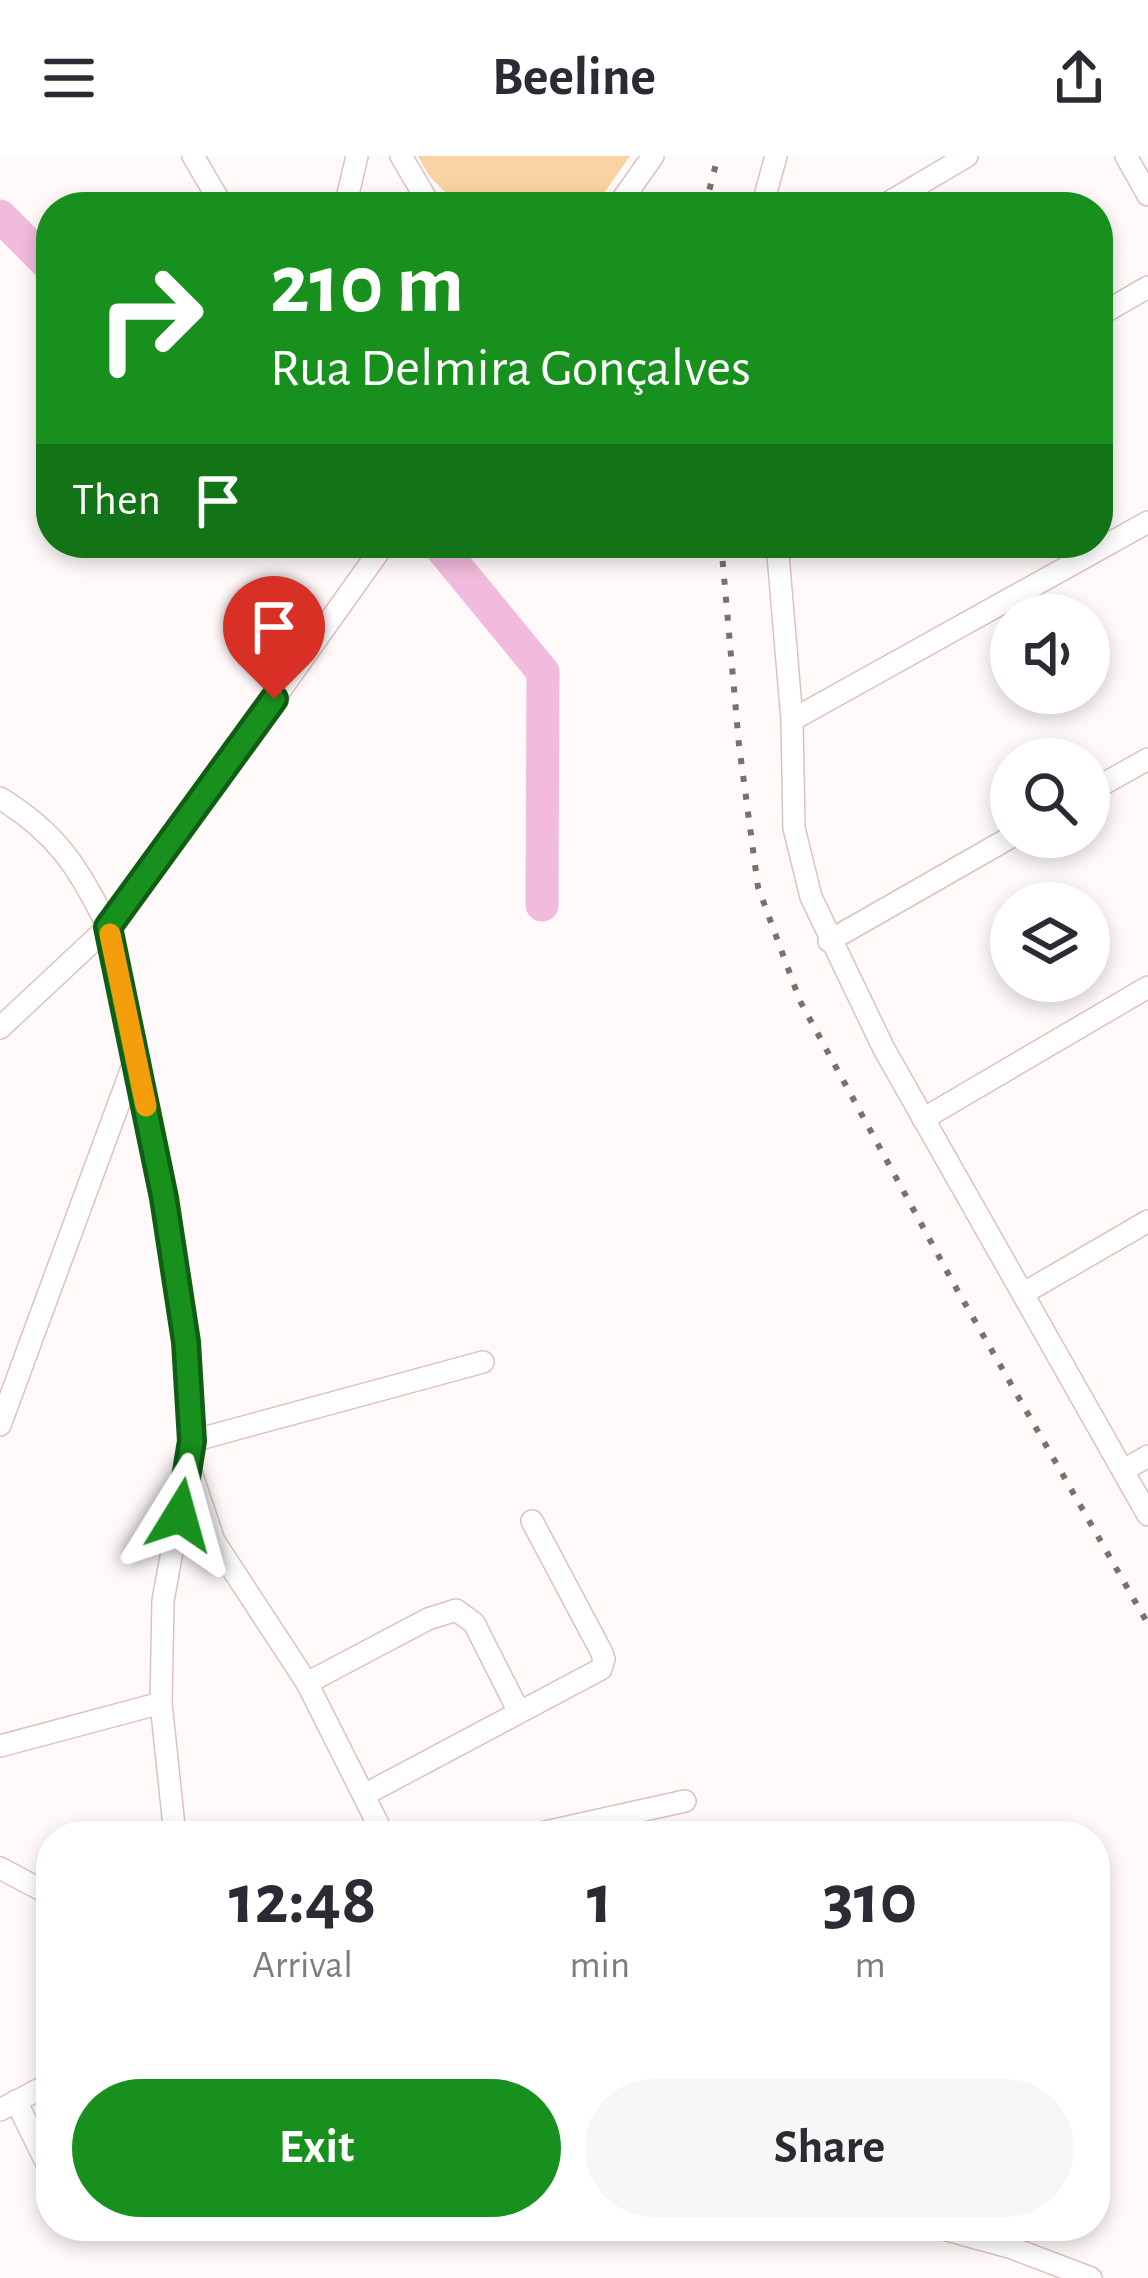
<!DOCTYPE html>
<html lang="en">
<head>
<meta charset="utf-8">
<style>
	body { margin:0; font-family:"Alegreya Sans",sans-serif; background:#f7f7f7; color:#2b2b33; height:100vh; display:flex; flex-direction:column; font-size:45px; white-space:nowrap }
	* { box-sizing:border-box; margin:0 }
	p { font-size:39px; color:#7c7c81 }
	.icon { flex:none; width:66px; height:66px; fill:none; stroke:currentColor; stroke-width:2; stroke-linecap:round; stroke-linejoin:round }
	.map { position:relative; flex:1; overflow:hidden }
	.details { position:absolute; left:36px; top:1665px; width:1074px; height:420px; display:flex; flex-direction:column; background:#fff; border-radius:48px; box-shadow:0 6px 18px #0003 }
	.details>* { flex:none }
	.top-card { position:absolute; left:36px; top:36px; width:1077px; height:366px; border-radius:48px; box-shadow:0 6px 18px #0003; background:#17901d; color:#fff; overflow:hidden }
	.tools { position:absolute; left:990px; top:438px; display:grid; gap:24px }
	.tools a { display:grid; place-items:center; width:120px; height:120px; border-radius:50%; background:#fff; box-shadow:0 6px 18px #0003; font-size:60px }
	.pin { position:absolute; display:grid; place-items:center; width:102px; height:102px; color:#fff; margin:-123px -51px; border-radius:50% 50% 50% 0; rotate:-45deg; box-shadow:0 0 12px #0007 }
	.pin .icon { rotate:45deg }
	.me { position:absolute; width:132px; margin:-66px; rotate:8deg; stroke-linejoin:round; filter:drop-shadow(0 0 9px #0008) }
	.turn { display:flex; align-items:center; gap:42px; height:252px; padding:0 36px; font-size:54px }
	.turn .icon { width:156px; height:156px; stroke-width:2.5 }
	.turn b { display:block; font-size:84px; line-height:102px }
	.then { display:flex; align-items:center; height:114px; padding:0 36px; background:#0003; gap:24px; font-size:45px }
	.eta { display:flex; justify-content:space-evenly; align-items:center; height:204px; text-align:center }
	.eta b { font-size:72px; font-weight:600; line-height:84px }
	.button { display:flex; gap:24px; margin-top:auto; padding:24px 36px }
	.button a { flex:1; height:138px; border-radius:72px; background:#17901d; color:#fff; font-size:48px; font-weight:600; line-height:138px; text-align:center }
	.button a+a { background:#f7f7f7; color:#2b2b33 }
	header { display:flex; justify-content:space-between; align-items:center; height:156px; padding:0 36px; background:#fff; font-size:54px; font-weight:600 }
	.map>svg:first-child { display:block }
	.green { fill:#f9d3a1 }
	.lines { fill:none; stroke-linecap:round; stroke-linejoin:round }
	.river { stroke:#f2badc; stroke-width:33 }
	.minor-casing { stroke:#dcc2bf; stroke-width:24 }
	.minor { stroke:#fff; stroke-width:21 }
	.rail { stroke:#79706f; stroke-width:6; stroke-dasharray:6 12; stroke-linecap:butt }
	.route-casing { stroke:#0f5e13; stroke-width:30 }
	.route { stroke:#17901d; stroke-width:21 }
	.slow { stroke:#f59e0b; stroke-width:21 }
</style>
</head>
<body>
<header><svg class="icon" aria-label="menu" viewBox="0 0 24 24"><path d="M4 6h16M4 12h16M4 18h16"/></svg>Beeline<svg class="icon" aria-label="share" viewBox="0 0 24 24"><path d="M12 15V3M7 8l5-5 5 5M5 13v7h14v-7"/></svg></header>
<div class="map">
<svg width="1148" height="2122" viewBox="0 0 1148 2122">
	<rect width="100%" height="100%" fill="#fffaf9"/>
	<path class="green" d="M418,0h212l-31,44 -12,7h-127l-30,-30z"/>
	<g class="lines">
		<g class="river">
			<path d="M0,60l51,51"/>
			<path d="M437,387l106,129 -1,233"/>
		</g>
		<g class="minor-casing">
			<g id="minor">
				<path d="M193,0l30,51"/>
				<path d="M401,0l30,51"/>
				<path d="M1126,0l22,39"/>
				<path d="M345,51l12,-51"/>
				<path d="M617,51l36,-51"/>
				<path d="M762,51l14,-51"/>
				<path d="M881,51l86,-51"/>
				<path d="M1098,160l50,-29"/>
				<path d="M777,387l15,177 2,108 17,69 73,152 264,466"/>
				<path d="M792,564l356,-198"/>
				<path d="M1089,636l59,-33"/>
				<path d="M0,642c57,35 79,70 108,129l56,271 22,144 6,99 -29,160 -2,102 14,133"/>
				<path d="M829,785l182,-104"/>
				<path d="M0,872l108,-101 33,-41 244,-343"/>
				<path d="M923,963l225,-132"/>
				<path d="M1024,1137l124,-72"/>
				<path d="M0,1269l136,-368"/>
				<path d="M192,1285l291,-79"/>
				<path d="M190,1313l24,72 93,142 77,153"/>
				<path d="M1124,1314l24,-14"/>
				<path d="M307,1527l121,-64 28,-9 18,13 44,87"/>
				<path d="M0,1590l161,-43"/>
				<path d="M364,1639l237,-126 3,-10 -3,-8 -69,-130"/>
				<path d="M527,1680l158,-35"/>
				<path d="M0,1712l51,27"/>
				<path d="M16,1945l35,71"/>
				<path d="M0,1954l51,-27"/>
				<path d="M932,2070l80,22 79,30"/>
			</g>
		</g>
		<use href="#minor" class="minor"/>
		<g class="rail">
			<path d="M705,51l13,-51"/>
			<path d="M721,387l18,202 19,142 42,114 155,285 193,338"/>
		</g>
	</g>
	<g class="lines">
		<g class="route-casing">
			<path id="route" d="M180,1359l12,-74 -6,-99 -22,-144 -56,-271 166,-228"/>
		</g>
		<use href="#route" class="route"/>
		<path class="slow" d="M110,778l36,172"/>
	</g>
</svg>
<div class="tools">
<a><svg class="icon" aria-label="sound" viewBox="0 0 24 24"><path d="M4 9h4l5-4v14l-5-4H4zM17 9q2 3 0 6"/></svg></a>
<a><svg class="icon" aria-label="search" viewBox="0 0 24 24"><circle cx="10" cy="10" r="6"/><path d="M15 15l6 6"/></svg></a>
<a><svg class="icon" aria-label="layers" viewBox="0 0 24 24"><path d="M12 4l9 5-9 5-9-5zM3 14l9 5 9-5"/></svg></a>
</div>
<div class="pin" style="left:274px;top:543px;background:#d93025"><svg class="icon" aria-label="arrive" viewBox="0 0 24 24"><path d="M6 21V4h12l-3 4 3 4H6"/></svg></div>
<svg class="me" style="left:180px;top:1359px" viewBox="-20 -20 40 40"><path d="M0-17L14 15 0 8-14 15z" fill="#17901d" stroke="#fff" stroke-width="4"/></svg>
<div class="top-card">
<div class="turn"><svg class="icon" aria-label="right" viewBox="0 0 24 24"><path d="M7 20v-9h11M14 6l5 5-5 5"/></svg><div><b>210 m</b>Rua Delmira Gonçalves</div></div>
<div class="then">Then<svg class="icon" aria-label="arrive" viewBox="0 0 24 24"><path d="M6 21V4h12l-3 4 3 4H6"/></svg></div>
</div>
<section class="details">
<div class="eta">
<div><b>12:48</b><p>Arrival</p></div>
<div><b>1</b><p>min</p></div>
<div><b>310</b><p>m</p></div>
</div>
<div class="button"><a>Exit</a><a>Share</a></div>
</section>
</div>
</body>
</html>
